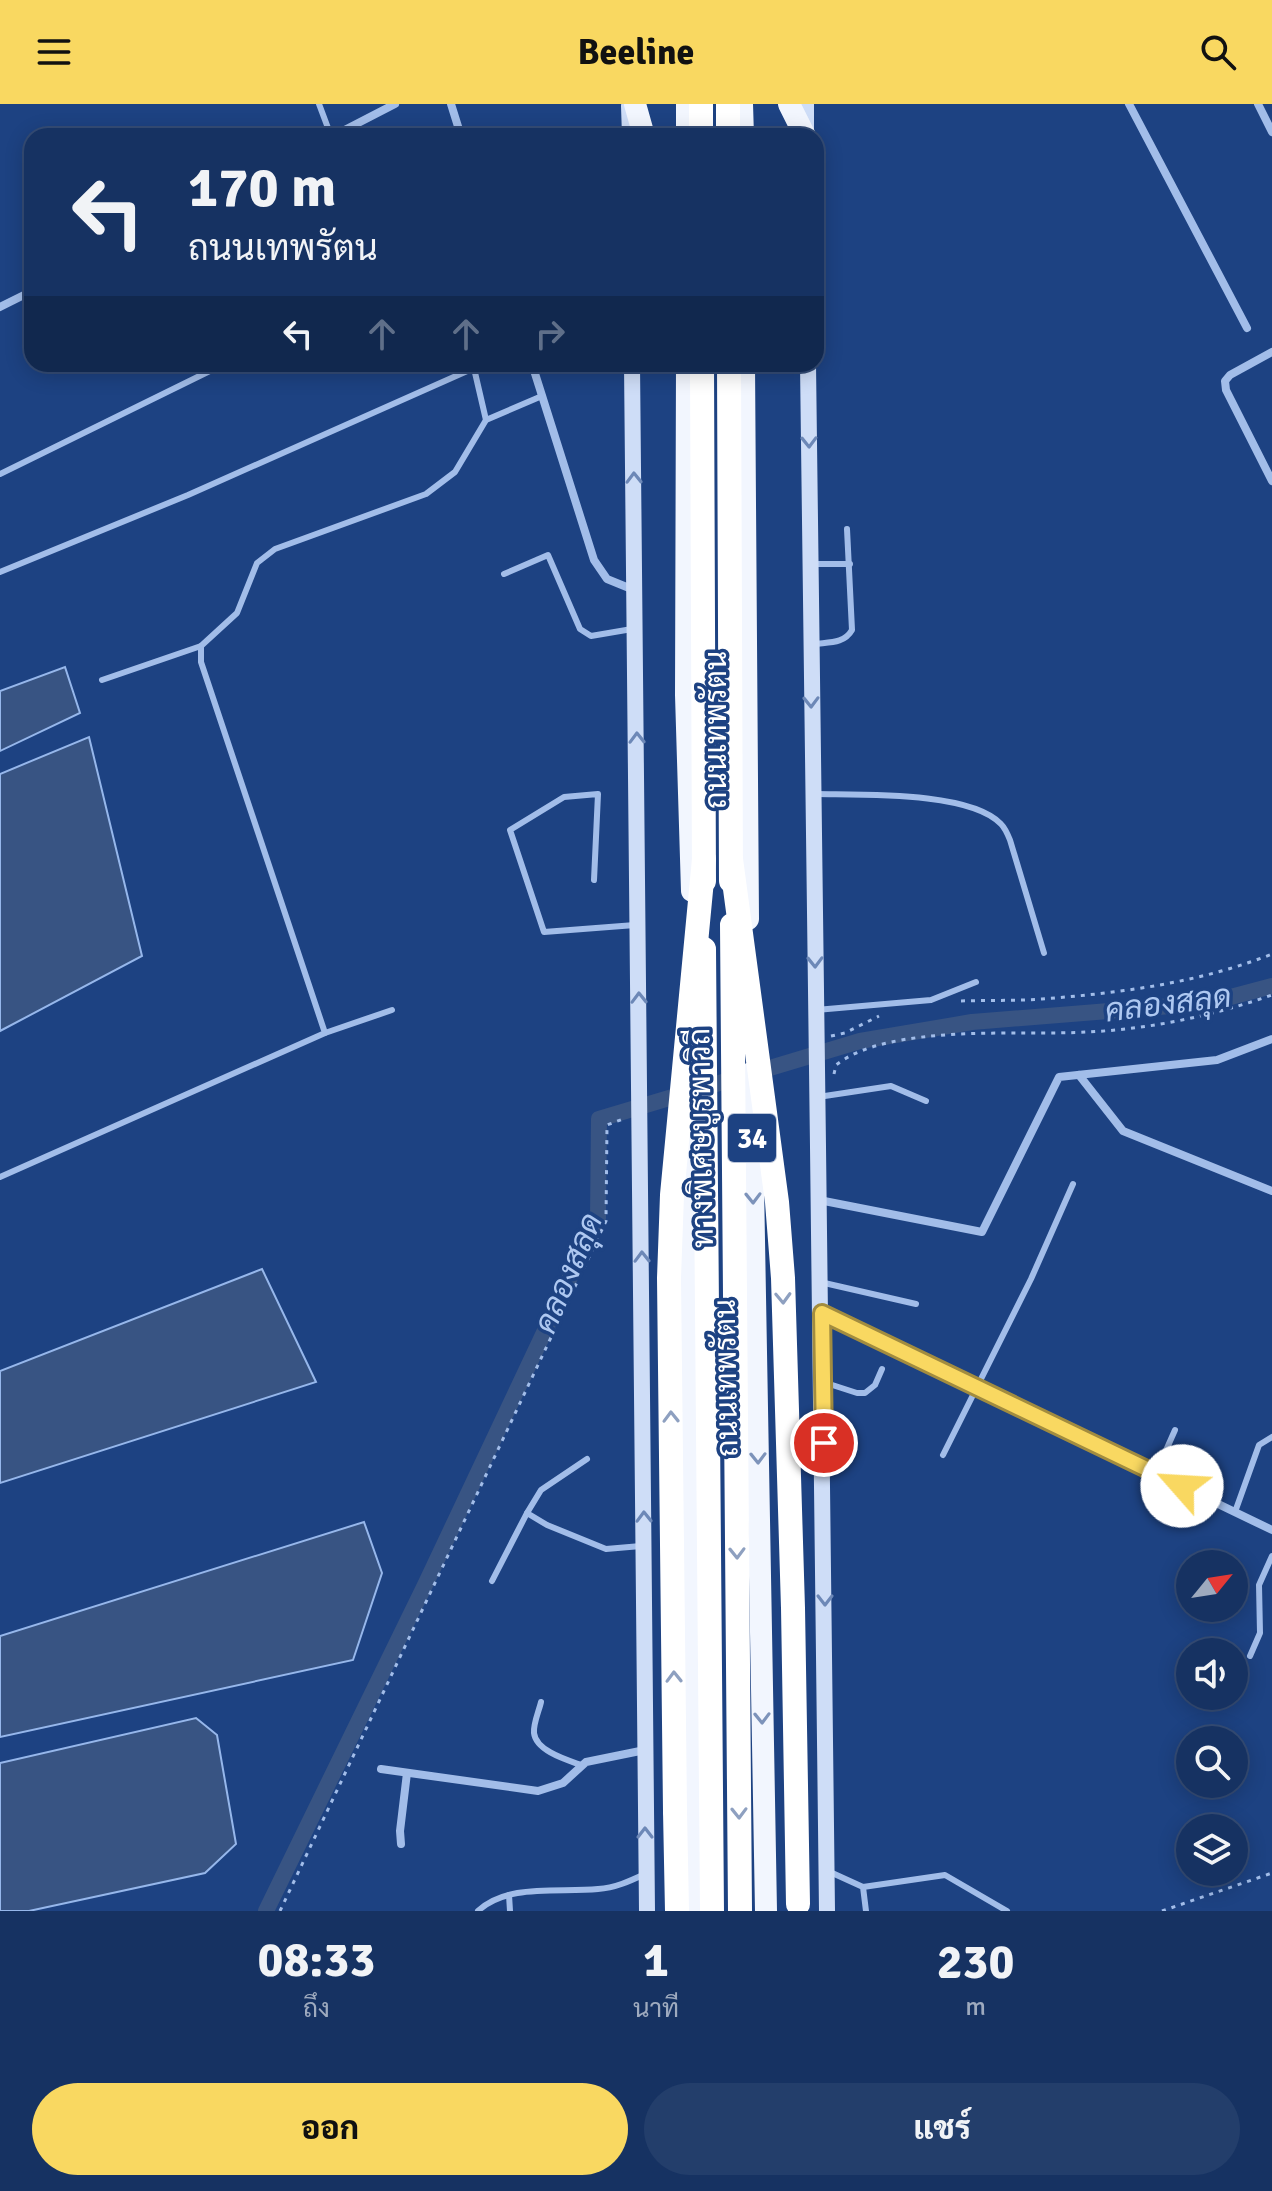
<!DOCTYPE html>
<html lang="th">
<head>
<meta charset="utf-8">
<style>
	body { margin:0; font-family:Signika,Sarabun,sans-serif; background:#233e6b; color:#f1f3f6; height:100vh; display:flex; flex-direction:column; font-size:30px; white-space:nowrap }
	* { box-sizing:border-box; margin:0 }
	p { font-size:26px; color:#9eaabe }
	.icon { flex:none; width:44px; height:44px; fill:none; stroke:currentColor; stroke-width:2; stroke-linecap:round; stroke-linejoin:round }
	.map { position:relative; height:1807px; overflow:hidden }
	.panel { display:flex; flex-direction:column; background:#163262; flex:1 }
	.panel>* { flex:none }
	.hud { position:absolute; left:24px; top:24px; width:800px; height:244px; border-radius:24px; box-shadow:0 4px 20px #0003,0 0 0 2px #354d77; background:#163262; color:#f1f3f6; overflow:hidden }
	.needle { width:52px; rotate:60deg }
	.tools { position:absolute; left:1176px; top:1446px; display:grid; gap:16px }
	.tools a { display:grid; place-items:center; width:72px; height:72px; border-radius:50%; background:#163262; box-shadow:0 4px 20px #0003,0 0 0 2px #354d77; font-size:40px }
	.pin { position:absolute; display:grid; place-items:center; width:68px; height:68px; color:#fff; margin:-34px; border:4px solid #fff; border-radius:50%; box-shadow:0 2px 8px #0007 }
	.me { position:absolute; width:88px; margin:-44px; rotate:296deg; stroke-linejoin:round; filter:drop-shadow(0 0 6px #0008) }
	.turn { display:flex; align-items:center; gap:28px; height:168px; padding:0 32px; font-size:36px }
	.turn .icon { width:104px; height:104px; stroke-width:2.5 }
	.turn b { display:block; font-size:56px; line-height:68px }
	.lanes { display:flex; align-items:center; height:76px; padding:0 32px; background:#0003; justify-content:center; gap:40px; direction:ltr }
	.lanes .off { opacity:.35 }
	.eta { display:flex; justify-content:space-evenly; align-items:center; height:136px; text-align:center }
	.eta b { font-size:48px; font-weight:800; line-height:56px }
	.primary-button { display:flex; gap:16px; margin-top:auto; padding:16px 32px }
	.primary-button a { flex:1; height:92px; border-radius:48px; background:#f9d861; color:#111; font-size:32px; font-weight:800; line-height:92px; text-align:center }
	.primary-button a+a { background:#233e6b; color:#f1f3f6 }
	header { display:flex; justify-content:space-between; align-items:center; height:104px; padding:0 32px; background:#f9d861; color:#111; font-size:36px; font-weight:800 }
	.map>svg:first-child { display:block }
	.water { fill:#385483; stroke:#96b7eb; stroke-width:2 }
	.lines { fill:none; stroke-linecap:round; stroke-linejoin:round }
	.canal { stroke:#385483; stroke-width:16 }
	.path { stroke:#a2bde9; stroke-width:3; stroke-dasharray:4 6; stroke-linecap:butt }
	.service { stroke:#a2bde9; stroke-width:6 }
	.minor { stroke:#a2bde9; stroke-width:8 }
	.secondary { stroke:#ceddf7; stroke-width:16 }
	.trunk { stroke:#f2f6fe; stroke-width:22 }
	.motorway { stroke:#fff; stroke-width:24 }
	.motorway-bridge { stroke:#fff; stroke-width:24 }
	.oneway { stroke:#6d88b7 }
	.oneway2 { stroke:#7d93ba }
	.oneway3 { stroke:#8ea0c0 }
	.route-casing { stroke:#a28c3f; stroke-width:20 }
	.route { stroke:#f9d861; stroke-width:14 }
	.labels { text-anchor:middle; stroke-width:7; stroke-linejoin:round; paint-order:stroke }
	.shield { fill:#1d4282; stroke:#bbc6da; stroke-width:2 }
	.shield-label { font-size:28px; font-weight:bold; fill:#fff }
	.street-label { font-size:30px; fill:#fff; stroke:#1d4282 }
	.water-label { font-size:32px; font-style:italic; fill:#aec8f1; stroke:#1d4282 }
</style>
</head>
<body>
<header><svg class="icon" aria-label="menu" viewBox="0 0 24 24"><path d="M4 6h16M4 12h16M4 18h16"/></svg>Beeline<svg class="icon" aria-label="search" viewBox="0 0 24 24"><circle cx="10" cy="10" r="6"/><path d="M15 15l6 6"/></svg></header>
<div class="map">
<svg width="1272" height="1807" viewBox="0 0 1272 1807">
	<rect width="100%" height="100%" fill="#1d4282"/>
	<g class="water">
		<path d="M65,563l15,46 -80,38v-60z"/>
		<path d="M89,633l53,219 -142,75v-257z"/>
		<path d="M262,1165l54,113 -316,101v-112z"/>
		<path d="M364,1418l18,51 -29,87 -353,77v-101z"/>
		<path d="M196,1614l21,17 19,109 -31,29 -176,38h-29v-148z"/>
	</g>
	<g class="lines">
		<path class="canal" d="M266,1807l160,-328 172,-365 1,-99 261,-78 112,-19 236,-19 64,-17"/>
		<g class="path">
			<path d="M961,897c27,-1 54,0 81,-2 78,-6 157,-16 230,-45"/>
			<path d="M831,932l14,-3 34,-17"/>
			<path d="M834,970l2,-9c53,-42 184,-29 251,-33 64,-3 125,-16 185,-37"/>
			<path d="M280,1807l326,-690 1,-96 16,-6"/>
			<path d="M1162,1807l110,-38"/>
		</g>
		<g class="service">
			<path d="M319,0l12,32"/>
			<path d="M473,260l13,56"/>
			<path d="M0,370l224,-110"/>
			<path d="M810,460h40"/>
			<path d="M0,468l188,-77 286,-127"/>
			<path d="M504,470l44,-19 32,74 11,7 41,-7"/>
			<path d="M814,540c15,-2 30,0 38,-14l-5,-101"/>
			<path d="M102,576l99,-34"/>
			<path d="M816,690c44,1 154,-3 185,30 4,4 7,11 9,16l34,113"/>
			<path d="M594,776l4,-86 -34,3 -54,33 34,102 91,-7"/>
			<path d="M816,906l115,-10 45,-18"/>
			<path d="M325,929l67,-23"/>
			<path d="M818,993l73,-11 35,15"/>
			<path d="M0,1073l325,-144 -124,-371v-16l36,-33 20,-50 18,-14 151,-55 29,-22 31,-52 56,-24"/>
			<path d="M820,1178l96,22"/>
			<path d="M823,1278l34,11h8l10,-8 7,-16"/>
			<path d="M943,1351l88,-176 42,-95"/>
			<path d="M587,1355l-46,31 -14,23 20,12 59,24 35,-3"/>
			<path d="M1156,1369l19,-43"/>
			<path d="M1235,1408l24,-67 13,-8"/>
			<path d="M492,1477l35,-68"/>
			<path d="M1250,1552l10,-23 -1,-48 13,-29"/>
			<path d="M541,1598c-2,9 -8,22 -7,31 2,18 33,27 47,32"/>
			<path d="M830,1768l33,15 3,24"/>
			<path d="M863,1783l82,-12 62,36"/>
			<path d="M509,1791l1,16"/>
			<path d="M478,1807c29,-28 82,-18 120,-22 17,-1 32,-8 47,-15"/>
		</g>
		<g class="minor">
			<path d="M451,0l10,32"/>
			<path d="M1129,0l118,224"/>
			<path d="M1258,0l14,28"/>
			<path d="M333,32l62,-32"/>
			<path d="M0,203l32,-16"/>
			<path d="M1272,248l-42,23 -5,6 1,9 46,91"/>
			<path d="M532,260l62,196 13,19 27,11"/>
			<path d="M1079,971l44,56 149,60"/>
			<path d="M819,1096l163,32 77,-155 158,-17 55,-21"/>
			<path d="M822,1209l450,217"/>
			<path d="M381,1665l157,22 25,-8 23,-21 59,-12"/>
			<path d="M401,1740l-1,-13 7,-58"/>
		</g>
		<g class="secondary">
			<path d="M806,0v30"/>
			<path d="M629,2l1,30"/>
			<path d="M632,260l15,1547"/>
			<path d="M808,260c5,516 15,1031 19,1547"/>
		</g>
		<g class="trunk">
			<path d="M635,0l9,32"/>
			<path d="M742,0l1,32"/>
			<path d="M789,0l16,32"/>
			<path d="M687,32v-32"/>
			<path d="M687,260l-1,331 6,196"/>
			<path d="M744,260l4,555"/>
			<path d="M751,969l15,838"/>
			<path d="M692,981v387l4,439"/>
		</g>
		<g class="motorway">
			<path d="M701,0v32"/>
			<path d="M728,0v32"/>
			<path d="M702,260l2,517"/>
			<path d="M729,260l2,517"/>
			<path d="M732,821l8,986"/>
			<path d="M704,845l8,962"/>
			<path d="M675,1707l2,100"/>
		</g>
		<g class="motorway-bridge">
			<path d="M731,755l46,343 6,76 10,330 5,296"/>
			<path d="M675,1707l-6,-533 3,-83 32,-336"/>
		</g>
	</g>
	<defs><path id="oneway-chevron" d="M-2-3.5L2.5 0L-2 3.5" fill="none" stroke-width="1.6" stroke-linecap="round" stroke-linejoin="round" transform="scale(2)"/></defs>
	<g class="oneway">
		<use href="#oneway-chevron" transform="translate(809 338) rotate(89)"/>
		<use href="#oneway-chevron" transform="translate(634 374) rotate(-91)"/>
		<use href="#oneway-chevron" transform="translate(811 598) rotate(89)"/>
		<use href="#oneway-chevron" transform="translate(637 634) rotate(-91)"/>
		<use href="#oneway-chevron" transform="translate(815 858) rotate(89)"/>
		<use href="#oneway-chevron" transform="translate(639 894) rotate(-91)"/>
		<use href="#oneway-chevron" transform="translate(642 1153) rotate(-91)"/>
		<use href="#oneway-chevron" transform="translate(644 1413) rotate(-91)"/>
		<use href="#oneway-chevron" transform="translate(825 1496) rotate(90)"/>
		<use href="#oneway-chevron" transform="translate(645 1729) rotate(-90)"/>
	</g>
	<g class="oneway2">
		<use href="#oneway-chevron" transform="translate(753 1094) rotate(89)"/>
		<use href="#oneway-chevron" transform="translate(758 1354) rotate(89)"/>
		<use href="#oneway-chevron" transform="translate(762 1614) rotate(89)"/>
	</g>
	<g class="oneway3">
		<use href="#oneway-chevron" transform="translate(783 1194) rotate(88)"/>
		<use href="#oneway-chevron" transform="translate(671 1313) rotate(-91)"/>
		<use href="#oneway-chevron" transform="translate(737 1449) rotate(89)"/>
		<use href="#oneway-chevron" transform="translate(674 1573) rotate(-91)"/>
		<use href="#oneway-chevron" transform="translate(739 1709) rotate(89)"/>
	</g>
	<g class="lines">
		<g class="route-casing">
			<path id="route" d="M824,1339l-2,-130 360,173"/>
		</g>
		<use href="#route" class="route"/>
	</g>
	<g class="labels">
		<rect class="shield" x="728" y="1010" width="48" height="48" rx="6"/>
		<g class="shield-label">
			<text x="752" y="1044">34</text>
		</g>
		<g class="street-label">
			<text transform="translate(716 626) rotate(-90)" y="10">ถนนเทพรัตน</text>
			<text transform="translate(701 1034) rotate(-91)" y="10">ทางพิเศษบูรพาวิถี</text>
			<text transform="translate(726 1274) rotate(-91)" y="10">ถนนเทพรัตน</text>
		</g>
		<g class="water-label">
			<text transform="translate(1168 899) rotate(-7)" y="11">คลองสลุด</text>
			<text transform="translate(568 1169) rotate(-67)" y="11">คลองสลุด</text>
		</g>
	</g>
</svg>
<div class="tools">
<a><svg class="needle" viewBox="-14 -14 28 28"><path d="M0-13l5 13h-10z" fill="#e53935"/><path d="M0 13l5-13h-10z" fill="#9eaabe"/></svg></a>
<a><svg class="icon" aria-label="sound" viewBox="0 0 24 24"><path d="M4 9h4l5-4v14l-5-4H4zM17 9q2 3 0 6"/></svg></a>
<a><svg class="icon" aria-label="search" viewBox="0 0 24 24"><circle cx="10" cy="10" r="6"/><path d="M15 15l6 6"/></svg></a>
<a><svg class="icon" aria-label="layers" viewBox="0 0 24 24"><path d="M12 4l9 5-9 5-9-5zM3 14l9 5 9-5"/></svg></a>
</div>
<div class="pin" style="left:824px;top:1339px;background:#d93025"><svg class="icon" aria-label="arrive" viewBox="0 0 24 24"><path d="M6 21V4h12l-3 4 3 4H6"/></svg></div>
<svg class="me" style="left:1182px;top:1382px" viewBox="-20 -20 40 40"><circle r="19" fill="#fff"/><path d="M0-13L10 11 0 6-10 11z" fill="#f9d861"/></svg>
<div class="hud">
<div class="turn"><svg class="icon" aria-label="left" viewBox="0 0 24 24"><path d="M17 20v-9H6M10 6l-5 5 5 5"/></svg><div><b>170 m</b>ถนนเทพรัตน</div></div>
<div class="lanes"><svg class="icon" aria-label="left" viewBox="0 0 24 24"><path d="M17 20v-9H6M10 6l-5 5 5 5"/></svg><svg class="icon off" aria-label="ahead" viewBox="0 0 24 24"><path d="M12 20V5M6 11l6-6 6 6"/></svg><svg class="icon off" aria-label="ahead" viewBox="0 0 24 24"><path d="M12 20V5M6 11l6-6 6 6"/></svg><svg class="icon off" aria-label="right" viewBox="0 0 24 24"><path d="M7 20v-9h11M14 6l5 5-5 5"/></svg></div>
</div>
</div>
<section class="panel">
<div class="eta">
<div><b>08:33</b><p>ถึง</p></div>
<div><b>1</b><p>นาที</p></div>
<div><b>230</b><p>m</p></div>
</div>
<div class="primary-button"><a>ออก</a><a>แชร์</a></div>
</section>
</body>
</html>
